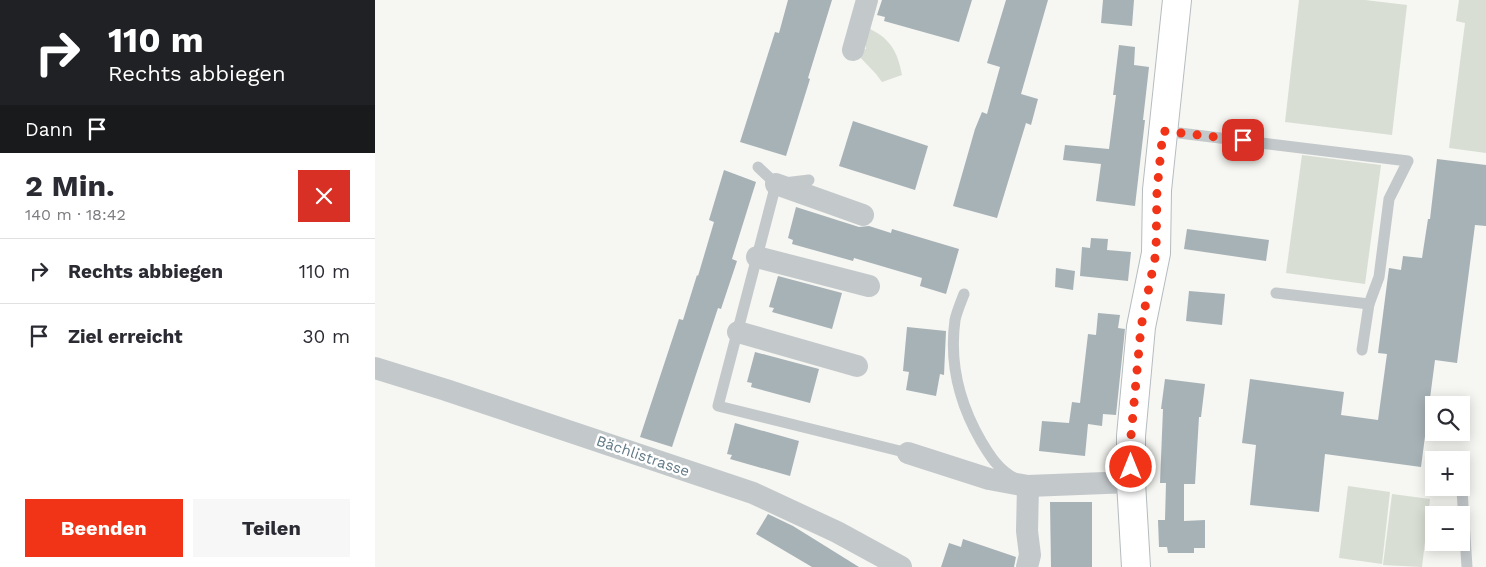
<!DOCTYPE html>
<html lang="de">
<head>
<meta charset="utf-8">
<style>
	body { margin:0; font-family:"Work Sans",sans-serif; background:#f7f7f7; color:#2b2b33; height:100vh; display:flex; flex-direction:column; font-size:19px; white-space:nowrap }
	* { box-sizing:border-box; margin:0 }
	p { font-size:16px; color:#7c7c81 }
	.icon { flex:none; width:28px; height:28px; fill:none; stroke:currentColor; stroke-width:2; stroke-linecap:round; stroke-linejoin:round }
	.map { position:relative; flex:1; overflow:hidden }
	.drawer { display:flex; flex-direction:column; background:#fff; width:375px }
	.drawer>* { flex:none }
	.hud { background:#202124; color:#fff; overflow:hidden }
	.controls { position:absolute; left:1050px; top:396px; display:grid; gap:10px }
	.controls a { display:grid; place-items:center; width:45px; height:45px; border-radius:0px; background:#fff; box-shadow:0 2px 12px #0003; font-size:25px }
	.pin { position:absolute; display:grid; place-items:center; width:42px; height:42px; color:#fff; margin:-21px; border-radius:10px; box-shadow:0 2px 8px #0006 }
	.me { position:absolute; width:55px; margin:-28px; rotate:0deg; stroke-linejoin:round; filter:drop-shadow(0 0 4px #0008) }
	.turn { display:flex; align-items:center; gap:18px; height:105px; padding:0 25px; font-size:22px }
	.turn .icon { width:65px; height:65px; stroke-width:2.5 }
	.turn b { display:block; font-size:35px; line-height:42px }
	.then { display:flex; align-items:center; height:48px; padding:0 25px; background:#0003; gap:10px; font-size:19px }
	.round { display:grid; place-items:center; flex:none; width:52px; height:52px; border-radius:0px; background:#f7f7f7 }
	.headline { display:flex; align-items:center; justify-content:space-between; height:85px; padding:0 25px }
	h1 { font-size:30px; font-weight:700; line-height:38px }
	.cta { display:flex; gap:10px; margin-top:auto; padding:10px 25px }
	.cta a { flex:1; height:58px; border-radius:0px; background:#f13417; color:#fff; font-size:20px; font-weight:700; line-height:58px; text-align:center }
	.cta a+a { background:#f7f7f7; color:#2b2b33 }
	ul { padding:0; list-style:none }
	li { display:flex; align-items:center; gap:15px; height:65px; padding:0 25px; border-top:1px solid #e1e1e2 }
	li div { flex:1 }
	li b { display:block; font-size:19px }
	li em { font-style:normal }
	main { display:flex; flex:1; min-height:0 }
	.map>svg:first-child { display:block }
	.green { fill:#d8ded3 }
	.building { fill:#a7b2b7 }
	.lines { fill:none; stroke-linecap:round; stroke-linejoin:round }
	.secondary-casing { stroke:#b5bcbf; stroke-width:30 }
	.lane { stroke:#c3c8cb; stroke-width:11 }
	.street { stroke:#c3c8cb; stroke-width:22 }
	.secondary { stroke:#fff; stroke-width:28 }
	.route { stroke:#f13417; stroke-width:9; stroke-dasharray:0 16.2 }
	.labels { text-anchor:middle; stroke-width:5; stroke-linejoin:round; paint-order:stroke }
	.street-label { font-size:15px; fill:#627a86; stroke:#fff }
</style>
</head>
<body>
<main>
<section class="drawer">
<div class="hud">
<div class="turn"><svg class="icon" aria-label="right" viewBox="0 0 24 24"><path d="M7 20v-9h11M14 6l5 5-5 5"/></svg><div><b>110 m</b>Rechts abbiegen</div></div>
<div class="then">Dann<svg class="icon" aria-label="arrive" viewBox="0 0 24 24"><path d="M6 21V4h12l-3 4 3 4H6"/></svg></div>
</div>
<div class="headline"><div><h1>2 Min.</h1><p>140 m · 18:42</p></div><a class="round" style="background:#d93025;color:#fff"><svg class="icon" aria-label="close" viewBox="0 0 24 24"><path d="M6 6l12 12M18 6L6 18"/></svg></a></div>
<ul>
<li><svg class="icon" aria-label="right" viewBox="0 0 24 24"><path d="M7 20v-9h11M14 6l5 5-5 5"/></svg><div><b>Rechts abbiegen</b></div><em>110 m</em></li>
<li><svg class="icon" aria-label="arrive" viewBox="0 0 24 24"><path d="M6 21V4h12l-3 4 3 4H6"/></svg><div><b>Ziel erreicht</b></div><em>30 m</em></li>
</ul>
<div class="cta"><a>Beenden</a><a>Teilen</a></div>
</section>
<div class="map">
<svg width="1111" height="567" viewBox="0 0 1111 567">
	<rect width="100%" height="100%" fill="#f6f6f2"/>
	<g class="green">
		<path d="M924,0h66l42,5 -15,130 -107,-13z"/>
		<path d="M1084,0h27v153l-37,-5 16,-125 -9,-2z"/>
		<path d="M495,29c21,10 28,24 32,46l-20,7 -6,-8 -17,-18 2,-6 5,-1 -1,-6z"/>
		<path d="M927,155l79,10 -16,119 -79,-11z"/>
		<path d="M973,486l42,6 -8,72 -43,-6z"/>
		<path d="M1017,494l38,5 -8,68 -39,-2z"/>
	</g>
	<g class="building">
		<path d="M413,0h44l-24,78 2,1 -24,77 -46,-14 35,-110 4,1z"/>
		<path d="M507,0h90l-13,42 -75,-21 1,-4 -8,-2z"/>
		<path d="M631,0h42l-27,94 17,5 -7,26 -5,-2 -29,95 -44,-12 22,-77 7,-17 5,2 13,-47 -13,-4z"/>
		<path d="M728,0h31l-2,26 -31,-3z"/>
		<path d="M744,45l16,2 -1,18 15,2 -6,53h2l-10,86 -39,-5 5,-37 -38,-4 2,-15 44,4 7,-54h-3z"/>
		<path d="M478,121l75,25 -13,44 -76,-24z"/>
		<path d="M1062,159l49,6v61l-11,-1 -18,138 -22,-3 -14,107 -96,-13 -6,58 -69,-7 6,-60 -14,-2 8,-64 94,13 -3,23 37,5 9,-66 -9,-1 11,-85 12,2 2,-14 19,2 6,-39h2z"/>
		<path d="M349,170l32,12 -24,77 5,2 -16,48 -3,-1 -46,139 -32,-10 39,-118 4,1 14,-45 1,1 16,-54 -5,-2z"/>
		<path d="M421,207l63,20 10,-1 22,7 1,-4 67,20 -13,45 -26,-8 2,-8 -68,-20 -1,3 -61,-17 1,-4 -5,-2z"/>
		<path d="M812,229l82,11 -3,21 -82,-12z"/>
		<path d="M716,238l17,1 -1,11 24,2 -3,29 -48,-5 2,-29 8,1z"/>
		<path d="M681,268l19,3 -2,19 -18,-3z"/>
		<path d="M403,276l64,17 -10,36 -60,-17 2,-4 -5,-1z"/>
		<path d="M814,291l36,3 -3,31 -36,-4z"/>
		<path d="M723,313l22,2 -2,13 7,1 -9,86 -13,-1 -1,12 -14,-2 -3,32 -46,-5 3,-30 27,2 3,-21 8,1 8,-69 8,1z"/>
		<path d="M532,327l39,4 -2,44 -4,-1 -4,22 -30,-6 3,-18 -6,-1z"/>
		<path d="M380,352l64,17 -9,34 -59,-16 1,-4 -5,-1z"/>
		<path d="M790,379l40,5 -4,33h-2l-4,67h-11v37l21,-1v28h-11v5h-26l-1,-6h-8l-1,-27h7l1,-37h-6l3,-74h-2z"/>
		<path d="M360,423l64,18 -9,35 -60,-17 2,-4 -5,-1z"/>
		<path d="M675,502h42v65h-41z"/>
		<path d="M393,514l25,12 66,41h-47l-56,-33z"/>
		<path d="M588,539l53,18 -2,10h-73l8,-24 12,4z"/>
	</g>
	<g class="lines">
		<g class="secondary-casing">
			<path id="secondary" d="M761,567l-5,-85v-46l10,-109 15,-74 1,-63 20,-190"/>
		</g>
		<g class="lane">
			<path d="M788,131l245,30 -19,38 -10,78 -10,27 -93,-11"/>
			<path d="M383,167l18,17"/>
			<path d="M434,180l-33,4 -58,222 190,47"/>
			<path d="M589,294c-3,8 -7,17 -9,26 -6,44 4,83 26,121 9,15 17,28 33,37"/>
			<path d="M987,350l7,-46"/>
			<path d="M1086,475l6,92"/>
		</g>
		<g class="street">
			<path d="M478,50l14,-50"/>
			<path d="M401,184l87,31"/>
			<path d="M382,257l112,29"/>
			<path d="M363,332l119,34"/>
			<path d="M0,368l71,22 307,103 84,39 64,35"/>
			<path d="M533,453l81,26 39,7 103,-4"/>
			<path d="M652,567l3,-12 -3,-24 1,-45"/>
		</g>
		<use href="#secondary" class="secondary"/>
	</g>
	<g class="lines">
		<path class="route" d="M756,467v-31l10,-109 15,-74 1,-63 6,-59 80,9"/>
	</g>
	<g class="labels">
		<g class="street-label">
			<text transform="translate(268 456) rotate(19)" y="5">Bächlistrasse</text>
		</g>
	</g>
</svg>
<div class="controls">
<a><svg class="icon" aria-label="search" viewBox="0 0 24 24"><circle cx="10" cy="10" r="6"/><path d="M15 15l6 6"/></svg></a>
<a>+</a>
<a>−</a>
</div>
<div class="pin" style="left:868px;top:140px;background:#d93025"><svg class="icon" aria-label="arrive" viewBox="0 0 24 24"><path d="M6 21V4h12l-3 4 3 4H6"/></svg></div>
<svg class="me" style="left:756px;top:467px" viewBox="-20 -20 40 40"><circle r="17" fill="#f13417" stroke="#fff" stroke-width="3"/><path d="M0-11L8 9 0 5-8 9z" fill="#fff"/></svg>
</div>
</main>
</body>
</html>
